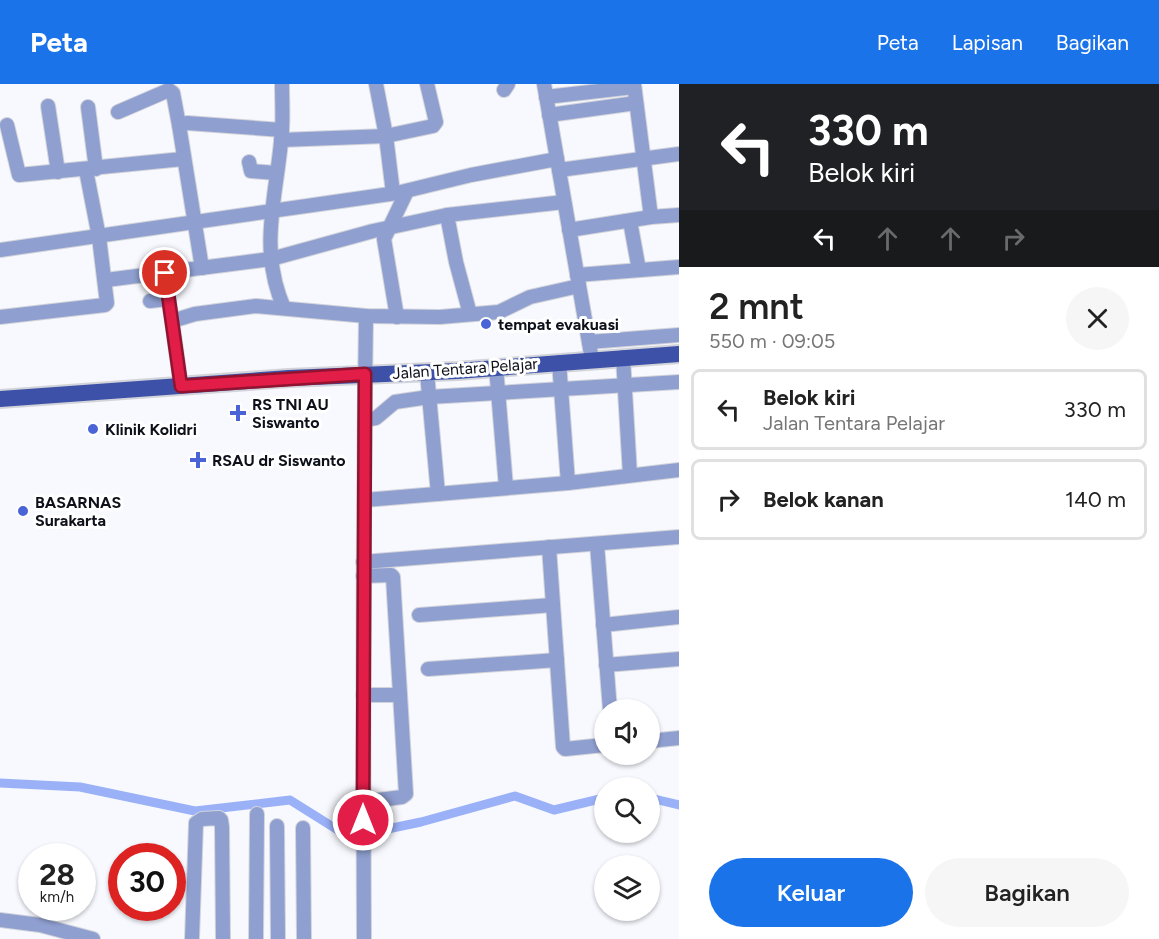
<!DOCTYPE html>
<html lang="id">
<head>
<meta charset="utf-8">
<style>
	body { margin:0; font-family:Figtree,sans-serif; background:#f6f6f6; color:#222; height:100vh; display:flex; flex-direction:column; font-size:22px; white-space:nowrap }
	* { box-sizing:border-box; margin:0 }
	p { font-size:20px; color:#767676 }
	.icon { flex:none; width:33px; height:33px; fill:none; stroke:currentColor; stroke-width:2; stroke-linecap:round; stroke-linejoin:round }
	.map { position:relative; flex:1; overflow:hidden }
	.sheet { display:flex; flex-direction:column; background:#fff; width:480px }
	.sheet>* { flex:none }
	.top-card { background:#202124; color:#fff; overflow:hidden }
	.controls { position:absolute; left:594px; top:615px; display:grid; gap:12px }
	.controls a { display:grid; place-items:center; width:66px; height:66px; border-radius:50%; background:#fff; box-shadow:0 2px 4px #0004; font-size:30px }
	.speed { position:absolute; left:18px; top:759px; display:flex; gap:12px; font-size:30px; font-weight:700; text-align:center }
	.speed>* { display:grid; place-content:center; width:78px; height:78px; border-radius:50%; background:#fff; box-shadow:0 2px 4px #0004; line-height:1 }
	.speed small { font-size:15px; font-weight:400 }
	.speed .limit { border:9px solid #d22; background:#fff; color:#111 }
	.pin { position:absolute; display:grid; place-items:center; width:51px; height:51px; color:#fff; margin:-26px; border:3px solid #fff; border-radius:50%; box-shadow:0 2px 6px #0007 }
	.me { position:absolute; width:66px; margin:-33px; rotate:0deg; stroke-linejoin:round; filter:drop-shadow(0 0 4px #0008) }
	.turn { display:flex; align-items:center; gap:21px; height:126px; padding:0 30px; font-size:27px }
	.turn .icon { width:78px; height:78px; stroke-width:2.5 }
	.turn b { display:block; font-size:42px; line-height:51px }
	.lanes { display:flex; align-items:center; height:57px; padding:0 30px; background:#0003; justify-content:center; gap:30px; direction:ltr }
	.lanes .off { opacity:.35 }
	.round { display:grid; place-items:center; flex:none; width:63px; height:63px; border-radius:32px; background:#f6f6f6 }
	.headline { display:flex; align-items:center; justify-content:space-between; height:102px; padding:0 30px }
	h1 { font-size:36px; font-weight:600; line-height:45px }
	.action { display:flex; gap:12px; margin-top:auto; padding:12px 30px }
	.action a { flex:1; height:69px; border-radius:36px; background:#1a73e8; color:#fff; font-size:24px; font-weight:600; line-height:69px; text-align:center }
	.action a+a { background:#f6f6f6; color:#222 }
	ul { padding:0; list-style:none }
	li { display:flex; align-items:center; gap:18px; height:81px; margin:0 12px 9px; padding:0 18px; border:3px solid #e0e0e0; border-radius:9px }
	li div { flex:1 }
	li b { display:block; font-size:22px }
	li em { font-style:normal }
	header { display:flex; align-items:center; gap:36px; box-sizing:border-box; height:84px; padding:0 30px; background:#1a73e8; color:#fff }
	header strong { font-size:28px }
	nav { display:flex; gap:33px; margin-inline-start:auto; font-size:21px }
	main { display:flex; flex:1; min-height:0 }
	.map>svg:first-child { display:block }
	.lines { fill:none; stroke-linecap:round; stroke-linejoin:round }
	.canal { stroke:#9ab1f8; stroke-width:9 }
	.minor-casing { stroke:#d2d4da; stroke-width:16 }
	.major-casing { stroke:#d2d4da; stroke-width:20 }
	.minor { stroke:#8f9fd0; stroke-width:14 }
	.major { stroke:#3c51a7; stroke-width:16 }
	.route-casing { stroke:#92132f; stroke-width:15 }
	.route { stroke:#e11d48; stroke-width:10 }
	.poi-dot { fill:#4a64d8; stroke:#fff; stroke-width:2 }
	.labels { text-anchor:middle; stroke-width:6; stroke-linejoin:round; paint-order:stroke }
	.poi-label { font-size:16px; font-weight:bold; fill:#0e111a; stroke:#fff; text-anchor:start }
	.street-label { font-size:16px; fill:#0e111a; stroke:#fff }
</style>
</head>
<body>
<header>
<strong>Peta</strong>
<nav><a>Peta</a><a>Lapisan</a><a>Bagikan</a></nav>
</header>
<main>
<div class="map">
<svg width="679" height="855" viewBox="0 0 679 855">
	<rect width="100%" height="100%" fill="#f7f9fe"/>
	<g class="lines">
		<g class="canal">
			<path d="M0,699l80,4 115,24 95,-11 59,37 72,-15 94,-26 39,14 50,-12"/>
			<path d="M650,714l29,7"/>
		</g>
		<g class="minor-casing">
			<g id="minor">
				<path d="M282,0c0,15 1,31 0,46 -4,62 -25,117 2,178"/>
				<path d="M376,0l10,52 7,57"/>
				<path d="M544,0l48,276"/>
				<path d="M634,0l17,133"/>
				<path d="M504,6l4,-6"/>
				<path d="M546,13l88,-10"/>
				<path d="M48,22l10,66"/>
				<path d="M88,23l8,62"/>
				<path d="M118,28l51,-22 4,3 6,32"/>
				<path d="M549,31l87,-12"/>
				<path d="M7,41l12,50 164,-16"/>
				<path d="M281,56l105,-4 47,-10 3,-4 -9,-38"/>
				<path d="M249,78l2,9 25,2"/>
				<path d="M559,86l120,-16"/>
				<path d="M447,131l9,47 14,52"/>
				<path d="M630,137l9,49"/>
				<path d="M569,146l82,-13 28,-2"/>
				<path d="M0,166l397,-57 74,-18 86,-16"/>
				<path d="M202,184l-23,-143 8,-2 95,7"/>
				<path d="M164,189l8,48"/>
				<path d="M577,191l102,-8"/>
				<path d="M106,196l165,-21 102,-28 74,-16 117,-13"/>
				<path d="M150,217l18,-2"/>
				<path d="M0,233l105,-12 2,-2 -8,-66 -13,-67"/>
				<path d="M397,233l-13,-78 23,-48"/>
				<path d="M589,258l90,-7"/>
				<path d="M623,273l7,118"/>
				<path d="M559,278l9,121"/>
				<path d="M496,283l10,120"/>
				<path d="M427,289l11,121"/>
				<path d="M181,302l-9,-65 23,-7 61,-8 110,10 74,1 59,-5 31,-15 49,-11"/>
				<path d="M365,336l11,-2 19,-16 34,-5 250,-15"/>
				<path d="M365,416l203,-17 111,-13"/>
				<path d="M597,460l13,166"/>
				<path d="M549,463l14,200 2,2 39,-4"/>
				<path d="M363,478l316,-25"/>
				<path d="M363,492l28,-1 2,2 13,217 -4,3 -39,5"/>
				<path d="M419,531l134,-10"/>
				<path d="M603,541l76,-8"/>
				<path d="M606,581l73,-6"/>
				<path d="M428,585l129,-9"/>
				<path d="M363,611h37"/>
				<path d="M650,657l29,-3"/>
				<path d="M277,742l1,113"/>
				<path d="M303,744l1,111"/>
				<path d="M0,836l40,5 53,14"/>
				<path d="M192,855l4,-116 6,-4 17,-1 2,2 1,7 1,112"/>
				<path d="M256,855l1,-125"/>
				<path d="M364,855c-1,-208 -1,-416 2,-623"/>
			</g>
		</g>
		<g class="major-casing">
			<path id="major" d="M0,315l289,-21 168,-7 222,-17"/>
		</g>
		<use href="#minor" class="minor"/>
		<use href="#major" class="major"/>
	</g>
	<g class="lines">
		<g class="route-casing">
			<path id="route" d="M165,189l16,113 184,-12 -2,446"/>
		</g>
		<use href="#route" class="route"/>
	</g>
	<g class="poi-dot">
		<circle cx="486" cy="240" r="6"/>
		<path d="M235 320h6v6h6v6h-6v6h-6v-6h-6v-6h6z"/>
		<circle cx="93" cy="345" r="6"/>
		<path d="M195 367h6v6h6v6h-6v6h-6v-6h-6v-6h6z"/>
		<circle cx="23" cy="427" r="6"/>
	</g>
	<g class="labels">
		<g class="poi-label">
			<text x="498" y="246">tempat evakuasi</text>
			<text x="252" y="326">RS TNI AU<tspan x="252" dy="18">Siswanto</tspan></text>
			<text x="105" y="351">Klinik Kolidri</text>
			<text x="212" y="382">RSAU dr Siswanto</text>
			<text x="35" y="424">BASARNAS<tspan x="35" dy="18">Surakarta</tspan></text>
		</g>
		<g class="street-label">
			<text transform="translate(465 284) rotate(-4)" y="6">Jalan Tentara Pelajar</text>
		</g>
	</g>
</svg>
<div class="controls">
<a><svg class="icon" aria-label="sound" viewBox="0 0 24 24"><path d="M4 9h4l5-4v14l-5-4H4zM17 9q2 3 0 6"/></svg></a>
<a><svg class="icon" aria-label="search" viewBox="0 0 24 24"><circle cx="10" cy="10" r="6"/><path d="M15 15l6 6"/></svg></a>
<a><svg class="icon" aria-label="layers" viewBox="0 0 24 24"><path d="M12 4l9 5-9 5-9-5zM3 14l9 5 9-5"/></svg></a>
</div>
<div class="speed"><div>28<small>km/h</small></div><div class="limit">30</div></div>
<div class="pin" style="left:165px;top:189px;background:#d93025"><svg class="icon" aria-label="arrive" viewBox="0 0 24 24"><path d="M6 21V4h12l-3 4 3 4H6"/></svg></div>
<svg class="me" style="left:363px;top:736px" viewBox="-20 -20 40 40"><circle r="17" fill="#e11d48" stroke="#fff" stroke-width="3"/><path d="M0-11L8 9 0 5-8 9z" fill="#fff"/></svg>
</div>
<section class="sheet">
<div class="top-card">
<div class="turn"><svg class="icon" aria-label="left" viewBox="0 0 24 24"><path d="M17 20v-9H6M10 6l-5 5 5 5"/></svg><div><b>330 m</b>Belok kiri</div></div>
<div class="lanes"><svg class="icon" aria-label="left" viewBox="0 0 24 24"><path d="M17 20v-9H6M10 6l-5 5 5 5"/></svg><svg class="icon off" aria-label="ahead" viewBox="0 0 24 24"><path d="M12 20V5M6 11l6-6 6 6"/></svg><svg class="icon off" aria-label="ahead" viewBox="0 0 24 24"><path d="M12 20V5M6 11l6-6 6 6"/></svg><svg class="icon off" aria-label="right" viewBox="0 0 24 24"><path d="M7 20v-9h11M14 6l5 5-5 5"/></svg></div>
</div>
<div class="headline"><div><h1>2 mnt</h1><p>550 m · 09:05</p></div><a class="round"><svg class="icon" aria-label="close" viewBox="0 0 24 24"><path d="M6 6l12 12M18 6L6 18"/></svg></a></div>
<ul>
<li><svg class="icon" aria-label="left" viewBox="0 0 24 24"><path d="M17 20v-9H6M10 6l-5 5 5 5"/></svg><div><b>Belok kiri</b><p>Jalan Tentara Pelajar</p></div><em>330 m</em></li>
<li><svg class="icon" aria-label="right" viewBox="0 0 24 24"><path d="M7 20v-9h11M14 6l5 5-5 5"/></svg><div><b>Belok kanan</b></div><em>140 m</em></li>
</ul>
<div class="action"><a>Keluar</a><a>Bagikan</a></div>
</section>
</main>
</body>
</html>
